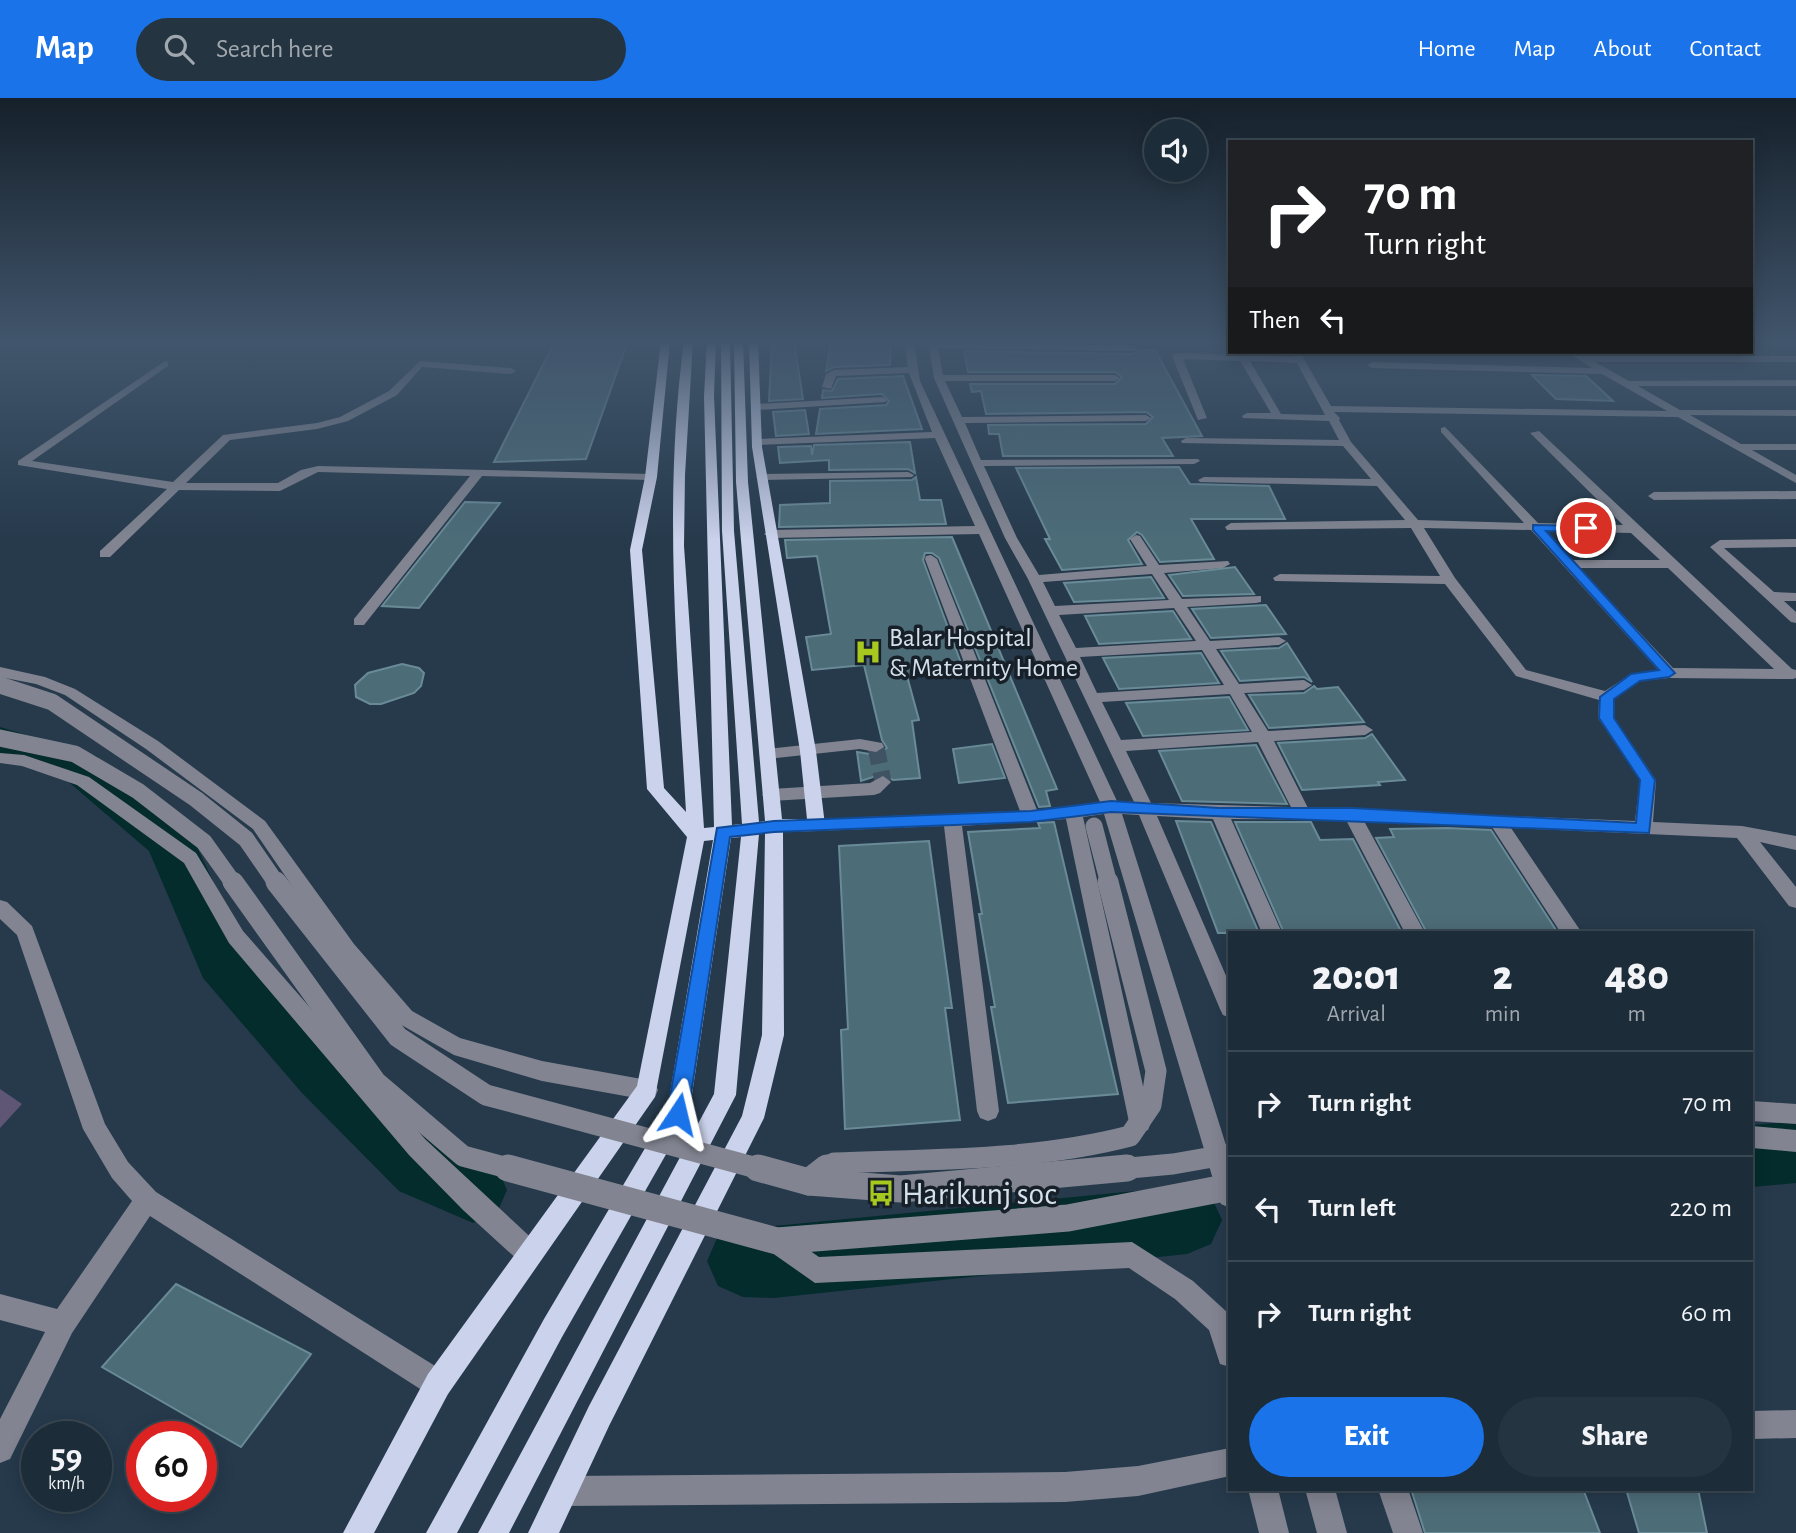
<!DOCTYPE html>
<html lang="en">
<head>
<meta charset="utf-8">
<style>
	body { margin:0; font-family:"Alegreya Sans",sans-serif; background:#253441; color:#f1f3f6; height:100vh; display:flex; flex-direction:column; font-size:26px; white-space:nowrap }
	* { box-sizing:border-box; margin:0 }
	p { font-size:23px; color:#a0a7ae }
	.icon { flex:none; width:38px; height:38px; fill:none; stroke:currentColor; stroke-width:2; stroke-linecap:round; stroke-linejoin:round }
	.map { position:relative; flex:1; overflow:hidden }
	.side { position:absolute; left:1228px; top:833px; width:525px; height:560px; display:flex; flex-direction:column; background:#1c2c39; border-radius:0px; box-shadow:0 4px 18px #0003,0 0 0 2px #3a4853 }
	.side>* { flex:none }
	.hud { position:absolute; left:1228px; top:42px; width:525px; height:214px; border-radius:0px; box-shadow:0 4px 18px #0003,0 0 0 2px #3a4853; background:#202124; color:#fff; overflow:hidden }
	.fabs { position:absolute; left:1144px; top:21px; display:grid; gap:14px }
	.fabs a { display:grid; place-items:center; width:63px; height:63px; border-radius:50%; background:#1c2c39; box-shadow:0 4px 18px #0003,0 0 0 2px #3a4853; font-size:35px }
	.speed { position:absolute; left:21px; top:1323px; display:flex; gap:14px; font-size:35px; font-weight:700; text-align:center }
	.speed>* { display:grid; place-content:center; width:91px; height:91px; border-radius:50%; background:#1c2c39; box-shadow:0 4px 18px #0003,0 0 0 2px #3a4853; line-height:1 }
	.speed small { font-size:18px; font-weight:400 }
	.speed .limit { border:10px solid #d22; background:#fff; color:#111 }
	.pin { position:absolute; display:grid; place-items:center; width:60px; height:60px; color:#fff; margin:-30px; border:4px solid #fff; border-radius:50%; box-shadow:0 2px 7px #0007 }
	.me { position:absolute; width:77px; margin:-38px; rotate:10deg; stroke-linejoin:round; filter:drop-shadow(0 0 5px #0008) }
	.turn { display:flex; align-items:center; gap:24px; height:147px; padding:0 21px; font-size:32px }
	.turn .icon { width:91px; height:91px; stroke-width:2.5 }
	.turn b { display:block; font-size:49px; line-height:60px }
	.then { display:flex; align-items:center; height:66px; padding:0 21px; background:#0003; gap:14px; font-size:26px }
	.eta { display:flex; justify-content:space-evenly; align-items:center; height:119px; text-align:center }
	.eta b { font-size:42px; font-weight:800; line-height:49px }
	.primary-button { display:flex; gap:14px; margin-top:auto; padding:14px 21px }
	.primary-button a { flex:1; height:80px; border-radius:42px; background:#1a73e8; color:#fff; font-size:28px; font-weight:800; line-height:80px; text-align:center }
	.primary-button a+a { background:#253441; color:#f1f3f6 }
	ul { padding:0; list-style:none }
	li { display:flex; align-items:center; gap:21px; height:105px; padding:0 21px; border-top:2px solid #3a4853 }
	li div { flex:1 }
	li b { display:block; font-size:26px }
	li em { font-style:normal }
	header { display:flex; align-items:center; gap:42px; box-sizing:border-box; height:98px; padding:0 35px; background:#1a73e8; color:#fff }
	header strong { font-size:33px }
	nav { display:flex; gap:38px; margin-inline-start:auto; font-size:24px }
	.search { width:490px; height:63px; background:#253441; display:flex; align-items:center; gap:18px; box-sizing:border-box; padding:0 24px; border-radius:38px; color:#a0a7ae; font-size:26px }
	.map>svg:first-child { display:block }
	.green { fill:#5f5675 }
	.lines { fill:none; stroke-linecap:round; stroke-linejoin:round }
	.river { fill:#042c2c; fill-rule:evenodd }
	.building { fill:#4c6c78; stroke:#698a97; stroke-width:2 }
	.minor-tunnel { stroke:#405364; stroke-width:17; stroke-dasharray:17 8; stroke-linecap:butt }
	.minor { fill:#828591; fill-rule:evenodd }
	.major { fill:#cbd2eb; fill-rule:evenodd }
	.minor-bridge-far2 { stroke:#828591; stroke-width:17 }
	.minor-bridge-far1 { stroke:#828591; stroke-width:21 }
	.minor-bridge { stroke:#828591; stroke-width:27 }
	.route { fill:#1a73e8; stroke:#114b97; stroke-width:2 }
	.labels { text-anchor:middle; stroke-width:7; stroke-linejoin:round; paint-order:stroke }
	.poi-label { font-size:26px; fill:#d4e1ec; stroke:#172028; text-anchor:start }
	.near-poi-label { font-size:32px; fill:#d4e1ec; stroke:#172028; text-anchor:start }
</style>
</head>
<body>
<header>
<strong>Map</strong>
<div class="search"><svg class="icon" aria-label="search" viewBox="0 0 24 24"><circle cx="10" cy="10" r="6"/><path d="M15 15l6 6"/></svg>Search here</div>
<nav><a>Home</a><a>Map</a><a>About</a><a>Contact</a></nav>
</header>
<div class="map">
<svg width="1796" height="1435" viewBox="0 0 1796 1435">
	<rect width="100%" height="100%" fill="#263a4c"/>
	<path class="green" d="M0,991l22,15 -22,24z"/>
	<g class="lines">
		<g class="river">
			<path d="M0,629l96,29 92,72 56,119 102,108 99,90 52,22 10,23 -10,23 -24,10 -74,-32 -97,-98 -99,-115 -54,-127 -85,-73 -64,-20z"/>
			<path d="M1796,1023v62l-44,4v-62z"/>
			<path d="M1187,1088l24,10 11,24 -11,24 -24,10 -413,44 -31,-1 -25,-11 -11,-25 11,-25 25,-11 31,1z"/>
		</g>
	</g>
	<g class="building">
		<path d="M555,243h73l-42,118 -92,3z"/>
		<path d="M772,243h22l9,58 -34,2z"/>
		<path d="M831,243h60l-1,24 -56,2 -8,4z"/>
		<path d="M1139,252h16l47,86 -40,2 11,18h-170l-4,-22h-10l-1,-9 158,-1 7,-7 -7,-5 -160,2 -5,-23 -9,1 -2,-8h145l7,-7 -7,-5h-147l-4,-21 169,3z"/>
		<path d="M1532,277l54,1 27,25 -57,-2z"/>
		<path d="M903,278l19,53 -106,5 4,-25 66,-4 3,-4 -7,-7 -60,4 1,-8 9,1 6,-12z"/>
		<path d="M805,312l4,24 -33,2 -3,-24z"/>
		<path d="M910,344l5,31 -7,-4 -79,1v-10l-49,3 -2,-16 33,-1 1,9 2,-10z"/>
		<path d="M1179,369l11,17 79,2 16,33h-94l23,40 -54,3 -18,-27 -5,-3 -9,8 14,24 -80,6 -17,-31h5l-34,-71z"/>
		<path d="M916,379l4,23h21l5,24 -167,3 1,-22 50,-2v-22l82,-1z"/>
		<path d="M465,404l35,1 -81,105 -37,-2z"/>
		<path d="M952,439l105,252 -11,2 4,15 -11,1 -100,-249 -7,-5h-7l-2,7 41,111 -57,5 12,44 -7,1 8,57 -27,2 -11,-6 -21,7 -4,-29 19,3 11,-7 -5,-8 -18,-75 -52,5 -6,-33 25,-3 -14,-78 -30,2 -2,-18z"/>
		<path d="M1235,469l19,27 -71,2 -14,-21z"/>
		<path d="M1151,479l13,21 -90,4 -10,-19z"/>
		<path d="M1266,507l20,29 -75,4 -19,-29z"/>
		<path d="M1173,513l18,28 -92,5 -14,-28z"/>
		<path d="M1287,545l25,39 -8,-5 -64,4 -19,-30 58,-3z"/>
		<path d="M1201,555l18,30 -100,6 -16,-31z"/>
		<path d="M402,566l17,4 5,5 -3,13 -7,7 -33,11h-11l-14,-7 -1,-12 13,-12z"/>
		<path d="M1314,588l3,3 21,-2 26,35 -95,6 -20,-33 55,-2z"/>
		<path d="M1229,599l19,33 -105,6 -17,-33z"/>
		<path d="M1372,636l33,46 -27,2 2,3 -78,5 -24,-47 87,-5z"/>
		<path d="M992,646l13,34 -46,5 -6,-34z"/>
		<path d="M1256,647l31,59 -105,-3 -23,-50z"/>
		<path d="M1176,723l35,1 48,111h-41z"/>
		<path d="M1054,724l64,272 -110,9 -17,-96h4l-16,-93h3l-14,-82 72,-4 -2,-5z"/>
		<path d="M1235,724h76l9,18 33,-1 49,94h-118z"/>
		<path d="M1447,730l44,2 67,103h-131l-51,-95 18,-1 -4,-8z"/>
		<path d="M929,743l23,167h-7l15,112 -115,9 -4,-99 7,-1 -9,-183z"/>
		<path d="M176,1186l135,70 -70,93 -139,-80z"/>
		<path d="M1411,1391h172l17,44h-175z"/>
		<path d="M1626,1391h72l9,44h-68z"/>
	</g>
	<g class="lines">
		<path class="minor-tunnel" d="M876,649l7,35"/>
		<g class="minor">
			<path d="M904,243h10l6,40 197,420 17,1 -106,-223 -23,-41 -71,-160 -6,-37 208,5v4l-3,1 -195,-3 5,27h172l5,3 -5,3h-170l17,36 184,-2 5,3 -5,3 -181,2 16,37 217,-1 2,2 -6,3 -210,2 33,72 22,37 108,-9 -17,-27 6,-4 4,1 19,29 69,-4 2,3 -7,4 -59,5 18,26 79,-3v6l-5,1 -69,4 23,34 69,-4 7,4 -7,4 -63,4 23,35 65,-4 8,5 -8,5 -60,3 24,38 97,-6 8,5 -8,5 -91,6 34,67 327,13 5,-41 -42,-62 1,-18 -83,-24 -71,-92 -170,-3 -2,-3 7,-4 160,2 -29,-48 -184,2 -2,-3 6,-4 174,-3 -28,-34 -177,-4 -2,-2 6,-3 167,2 -28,-33 -161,-3 -1,-2 5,-3 153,2 -10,-19 -86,-3 -1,-2 5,-3h24l-31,-52 -57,-2 24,59 -9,2 -26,-64 5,-3 117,4 -2,-5h8l31,54 336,5 -65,-37 -230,-6 -5,-3 5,-3 220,6 -25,-16h10l8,4h211v6h-201l34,19 167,-1v6h-158l42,24h116v6l-106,-1 51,29h55v6h-44l44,25v8l-118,-66 -344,-5 6,6 -1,2 12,22 67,78 106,3 -83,-91v-4l4,-1 93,96 85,2 -93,-92 9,-2 253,238 4,1v8l-3,1 -124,-1 -29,3 -25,18 -1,19 42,62 -3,42 89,4 54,10v14l-36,-8 36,45v21l-7,-2 -52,-68 -226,-10 71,105h-21l-69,-106 -128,-6 61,112h-20l-59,-113 -115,-1 51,114h-20l-49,-114 -56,-3 73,169v33l-7,-3 -3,-6 -81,-194 -17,-1 108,344v50l-9,-4 -3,-8 -114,-382 -21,3 68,305 -3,8 -8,3 -8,-3 -3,-8 -63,-303 -104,7 37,285 -3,7 -8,3 -8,-3 -3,-7 -33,-285 -128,5 -9,-6 9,-6 204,-8 -95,-252 1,-3 5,-1 6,4 100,251 63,-8 -121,-268 -209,4 -6,-4 6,-4 205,-4 -40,-88 -178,7 -5,-3 5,-3 175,-7 -23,-59 -73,3 -5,13 -9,-2 4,-13 8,-4 74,-3zM1250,263l47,2 28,52 -44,-1zM1424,430l107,2 127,140 -27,4 -26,17 -79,-21 -71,-92zM1545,433l86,2 29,27h-88zM1579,470h89l106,101 -101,-1zM1152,476l17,26 -114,6 -12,-24zM1174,510l22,33 -120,7 -17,-33zM1202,552l22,35 -127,8 -17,-36zM1230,596l22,38 -131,8 -19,-38zM1258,644l33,65 -140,-4 -25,-52z"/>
			<path d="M165,263l3,1v4l-136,95 141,21 50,-47 94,-12 23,-6 49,-26 31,-30 91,7 5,3 -5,3 -89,-7 -25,28 -49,26 -31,8 -87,11 -44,43h92l23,-13 17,-4 333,8 6,3 -6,3 -169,-4 -118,149h-10v-6l116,-143 -152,-4 -38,19 -101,-1 -69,67h-10v-6l67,-62 -149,-24v-4z"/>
			<path d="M882,299l5,3 -1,2 -130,8 -5,-3 5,-3z"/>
			<path d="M908,374l6,3 -2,2 -150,3 -6,-3 6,-3z"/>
			<path d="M1796,393v8l-142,1 -6,-4 6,-4z"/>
			<path d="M1796,441v8l-72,1 50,44 22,1v8h-12l12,11v11l-5,-1 -81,-75 10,-7z"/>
			<path d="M0,569l45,10 30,12 83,52 107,80 89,123 58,67 48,27 82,23 105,19 8,3 3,7 -3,7 -8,3 -105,-19 -88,-26 -56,-32 -58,-67 -87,-127 -107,-80 -81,-54 -29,-11 -36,-7z"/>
			<path d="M860,641l22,4 2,4 -8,5 -16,-3 -93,10 -8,-5 8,-5z"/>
			<path d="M0,655l24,2 65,22 107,76 47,78 182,208 114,106 4,9 -4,9 -9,4 -9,-4 -58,-53 -54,-55 -180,-212 -45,-80 -107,-78 -55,-19 -22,-3z"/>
			<path d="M883,678l8,6 -11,11 -6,2 -103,6 -9,-6 9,-6 99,-6z"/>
			<path d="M0,802l7,2 25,24 73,198 23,38 28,30 292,182 4,10 -4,10 -10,4 -10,-4 -278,-178 -78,117 -62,126 -10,4v-44l45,-87 -45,-12v-26l57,15 75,-108 -20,-23 -29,-49 -66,-194 -17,-16z"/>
			<path d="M1752,1003l44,3v20l-44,-3z"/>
			<path d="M1752,1028l44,4v22l-44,-4z"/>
			<path d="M777,1130l42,29 313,-15 61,39 35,32 2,54 -10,-3 -11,-34 -34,-31 -46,-31 -314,15 -47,-33 -4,-9 4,-9z"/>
			<path d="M1796,1312v28l-44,1v-28z"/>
			<path d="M1230,1350v28l-92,20 -73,6 -501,4 -10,-5 -5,-10 5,-10 10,-5 501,-4 73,-6z"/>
			<path d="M1248,1391h30l11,44h-30z"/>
			<path d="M1305,1391h30l12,44h-30z"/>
			<path d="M1378,1391h30l15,44h-30z"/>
		</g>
		<path class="major" d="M661,243h9l-13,136 -15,73 22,238 22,24c-9,-157 -23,-315 -2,-471h9l-8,134 -1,71 20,282 10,-1 -10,-431 3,-55h9l-2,55 18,429 10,-1 -20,-293 -1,-190h9l4,190 25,291 6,-1 -29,-339 -2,-141h9l5,141 34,337h25l-7,-68 -48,-304 -3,-106h9l4,106 54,304 9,74 -9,6 -33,1 1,203 -20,83 -155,308 -50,107h-31l61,-127 153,-290 20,-81 3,-202 -6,1 -23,261 -227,438h-31l236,-439 27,-257 -10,1 -42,276 -127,223 -105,196h-31l118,-214 123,-208 46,-271 -9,1 -49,256 -207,297 -74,139h-31l85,-159 209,-288 50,-249 -40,-48 -17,-239 15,-73z"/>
		<g class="minor-bridge-far2">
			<path d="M0,587l52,17 144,97 50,40 31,45"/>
			<path d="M0,640l75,16 63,37 66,51 30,42"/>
			<path d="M1094,728l15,58"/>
		</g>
		<g class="minor-bridge-far1">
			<path d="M233,784l143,200 87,74 52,14"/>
			<path d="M276,784l122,155 88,58 278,75"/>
			<path d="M825,1072l9,-7c99,-4 200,-2 296,-27l21,-31 5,-34 -48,-189"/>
			<path d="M1108,1072l65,-6 57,-10"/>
		</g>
		<g class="minor-bridge">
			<path d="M508,1070l269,73 291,-23 162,-31"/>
			<path d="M758,1070l51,14 92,7 226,-21"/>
			<path d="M809,1084l18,-14"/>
		</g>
	</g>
	<linearGradient id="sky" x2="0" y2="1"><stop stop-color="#15202a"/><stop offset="0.55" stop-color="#41556c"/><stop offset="1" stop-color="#41556c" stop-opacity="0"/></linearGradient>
	<rect width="1796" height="443" fill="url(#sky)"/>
	<path class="route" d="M1533,427l56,1v5l-3,1 -40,-1 129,142 -6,4 -29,4 -26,18v19l41,62 -6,53 -538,-21 -80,10 -257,10 -44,5 -42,277 -3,7 -7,3 -8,-3 -3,-7 50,-286 57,-7 257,-10 80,-10 108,7h133l284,15 4,-43 -41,-62 1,-21 31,-23 28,-4 -126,-140z"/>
	<defs>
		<g id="hospital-bare" transform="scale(2.1)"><path d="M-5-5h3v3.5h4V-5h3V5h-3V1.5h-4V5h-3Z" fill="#a7c81e" stroke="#172028" stroke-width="2.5" paint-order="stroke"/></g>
		<g id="bus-bare" transform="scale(2.1)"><path d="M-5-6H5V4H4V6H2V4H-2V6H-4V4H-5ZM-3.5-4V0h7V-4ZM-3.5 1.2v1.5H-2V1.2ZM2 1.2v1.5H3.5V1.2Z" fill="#a7c81e" stroke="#172028" stroke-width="2.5" paint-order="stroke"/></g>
	</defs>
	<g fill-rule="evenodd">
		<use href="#hospital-bare" x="868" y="554"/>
		<use href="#bus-bare" x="881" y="1095"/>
	</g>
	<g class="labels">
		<g class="poi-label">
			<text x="889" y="548">Balar Hospital<tspan x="889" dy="30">&amp; Maternity Home</tspan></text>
		</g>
		<g class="near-poi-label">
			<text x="902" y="1106">Harikunj soc</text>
		</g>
	</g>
</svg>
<div class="fabs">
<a><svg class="icon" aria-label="sound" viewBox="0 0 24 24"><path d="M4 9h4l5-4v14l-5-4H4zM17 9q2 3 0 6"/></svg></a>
</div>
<div class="speed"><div>59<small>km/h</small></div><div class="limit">60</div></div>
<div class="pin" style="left:1586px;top:430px;background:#d93025"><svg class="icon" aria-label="arrive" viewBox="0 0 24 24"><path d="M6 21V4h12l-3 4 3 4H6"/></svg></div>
<svg class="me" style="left:678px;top:1016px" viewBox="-20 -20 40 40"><path d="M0-17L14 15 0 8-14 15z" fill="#1a73e8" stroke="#fff" stroke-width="4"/></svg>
<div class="hud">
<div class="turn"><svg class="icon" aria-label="right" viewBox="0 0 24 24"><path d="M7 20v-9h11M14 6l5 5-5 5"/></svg><div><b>70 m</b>Turn right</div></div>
<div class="then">Then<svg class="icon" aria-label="left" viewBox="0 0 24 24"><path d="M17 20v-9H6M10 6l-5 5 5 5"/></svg></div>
</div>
<section class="side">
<div class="eta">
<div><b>20:01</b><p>Arrival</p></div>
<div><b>2</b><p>min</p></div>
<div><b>480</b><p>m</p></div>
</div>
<ul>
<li><svg class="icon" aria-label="right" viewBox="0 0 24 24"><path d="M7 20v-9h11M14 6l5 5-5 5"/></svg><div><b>Turn right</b></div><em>70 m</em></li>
<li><svg class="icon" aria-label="left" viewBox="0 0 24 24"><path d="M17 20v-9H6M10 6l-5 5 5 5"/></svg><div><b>Turn left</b></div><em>220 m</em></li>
<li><svg class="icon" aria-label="right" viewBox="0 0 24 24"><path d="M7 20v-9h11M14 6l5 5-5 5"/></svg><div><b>Turn right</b></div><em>60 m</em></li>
</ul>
<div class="primary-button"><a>Exit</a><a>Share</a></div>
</section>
</div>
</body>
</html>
